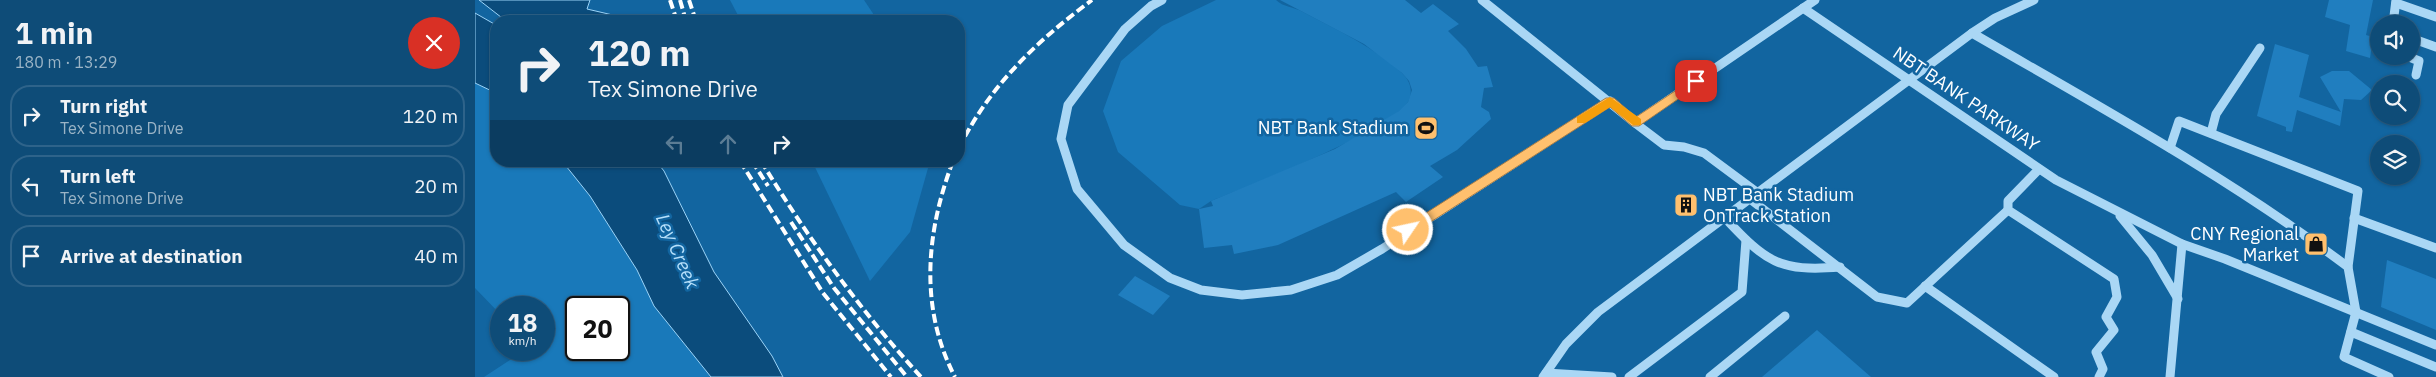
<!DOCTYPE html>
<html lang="en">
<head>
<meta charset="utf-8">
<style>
	body { margin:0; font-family:"IBM Plex Sans",sans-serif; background:#1c5680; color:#f1f3f6; height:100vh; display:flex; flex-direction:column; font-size:19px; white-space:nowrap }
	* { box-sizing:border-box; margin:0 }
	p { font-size:16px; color:#9bb4c6 }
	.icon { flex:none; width:28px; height:28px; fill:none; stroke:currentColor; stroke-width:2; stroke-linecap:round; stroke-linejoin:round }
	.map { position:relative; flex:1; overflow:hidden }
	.details { display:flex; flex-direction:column; background:#0e4c78; width:475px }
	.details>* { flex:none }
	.hud { position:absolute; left:15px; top:15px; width:475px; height:152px; border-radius:20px; box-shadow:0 1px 4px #0004,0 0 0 1px #2e638a; background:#0e4c78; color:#f1f3f6; overflow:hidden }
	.controls { position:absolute; left:1895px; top:15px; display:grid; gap:10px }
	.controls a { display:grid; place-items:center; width:50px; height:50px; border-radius:50%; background:#0e4c78; box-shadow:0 1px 4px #0004,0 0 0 1px #2e638a; font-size:25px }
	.speed { position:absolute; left:15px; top:296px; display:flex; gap:10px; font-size:25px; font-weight:700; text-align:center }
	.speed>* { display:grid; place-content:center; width:65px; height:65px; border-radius:50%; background:#0e4c78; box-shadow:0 1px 4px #0004,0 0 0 1px #2e638a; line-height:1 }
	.speed small { font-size:12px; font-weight:400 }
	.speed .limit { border:2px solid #111; border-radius:8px; background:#fff; color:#111 }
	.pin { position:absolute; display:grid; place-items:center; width:42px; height:42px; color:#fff; margin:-21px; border-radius:10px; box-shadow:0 2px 8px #0006 }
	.me { position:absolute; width:55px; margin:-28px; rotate:56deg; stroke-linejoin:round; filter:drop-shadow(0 0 4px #0008) }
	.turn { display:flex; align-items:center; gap:18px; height:105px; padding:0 15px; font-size:22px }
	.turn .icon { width:65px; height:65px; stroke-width:2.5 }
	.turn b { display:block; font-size:35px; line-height:42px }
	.lanes { display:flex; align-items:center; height:48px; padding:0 15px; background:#0003; justify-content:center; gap:25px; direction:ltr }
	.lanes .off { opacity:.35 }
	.round { display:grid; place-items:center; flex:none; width:52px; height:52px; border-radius:26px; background:#1c5680 }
	.summary { display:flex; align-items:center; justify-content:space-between; height:85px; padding:0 15px }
	h1 { font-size:30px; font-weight:700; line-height:38px }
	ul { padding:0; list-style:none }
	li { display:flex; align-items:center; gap:15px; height:62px; margin:0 10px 8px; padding:0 5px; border:2px solid #2e638a; border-radius:20px }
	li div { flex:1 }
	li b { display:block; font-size:19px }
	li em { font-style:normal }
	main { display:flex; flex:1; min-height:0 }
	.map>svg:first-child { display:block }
	.green { fill:#1979ba; fill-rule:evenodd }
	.water { fill:#0b4c7c; stroke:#9cd4f8 }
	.building { fill:#207ebf }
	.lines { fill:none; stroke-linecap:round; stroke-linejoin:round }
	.minor { stroke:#aad7f5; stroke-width:9 }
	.rail { stroke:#fff; stroke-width:4; stroke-dasharray:9 4; stroke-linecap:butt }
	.route { fill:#ffc06e; stroke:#a67d48 }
	.slow { fill:#f59e0b }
	.labels { text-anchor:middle; stroke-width:5; stroke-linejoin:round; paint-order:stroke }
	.street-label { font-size:18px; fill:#fff; stroke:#1265a0 }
	.poi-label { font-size:18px; fill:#fff; stroke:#1265a0; text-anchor:end }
	.water-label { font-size:19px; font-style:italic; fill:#b7e0fb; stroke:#1265a0 }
</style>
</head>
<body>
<main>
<section class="details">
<div class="summary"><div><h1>1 min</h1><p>180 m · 13:29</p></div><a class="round" style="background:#d93025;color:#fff"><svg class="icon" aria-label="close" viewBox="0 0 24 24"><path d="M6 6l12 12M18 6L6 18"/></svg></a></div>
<ul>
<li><svg class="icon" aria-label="right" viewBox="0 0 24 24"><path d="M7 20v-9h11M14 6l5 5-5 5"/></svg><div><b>Turn right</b><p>Tex Simone Drive</p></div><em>120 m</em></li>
<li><svg class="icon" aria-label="left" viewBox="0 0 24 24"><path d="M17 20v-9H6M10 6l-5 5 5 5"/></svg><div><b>Turn left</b><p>Tex Simone Drive</p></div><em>20 m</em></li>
<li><svg class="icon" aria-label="arrive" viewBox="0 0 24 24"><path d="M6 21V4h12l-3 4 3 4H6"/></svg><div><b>Arrive at destination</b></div><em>40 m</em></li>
</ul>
</section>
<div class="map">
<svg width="1961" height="377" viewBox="0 0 1961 377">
	<rect width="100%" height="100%" fill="#1265a0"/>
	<g class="green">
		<path d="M255,0h134l14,21h-137z"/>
		<path d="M741,0h60c7,7 18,7 27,12 34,18 71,35 99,61 8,8 11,17 7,27 -14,30 -162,86 -198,101l-12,8 -19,-4 -62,-53 -15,-41 18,-50 41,-35z"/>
		<path d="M0,83l21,10v68h66l28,35 47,74 17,36 57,71h-227l41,-27h19v-42h-43v7l-26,-27zM101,308h43v42h-43z"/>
		<path d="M337,161h118l-20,71 -40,49z"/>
	</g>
	<g class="water">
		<path d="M4,0h111l-3,9 30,7 2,5h-113z"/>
		<path d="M0,13l21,12v68l-21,-10z"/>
		<path d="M87,161h94l8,10 50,101 58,84 11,21h-72l-57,-71 -17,-36 -47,-74z"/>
	</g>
	<g class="building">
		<path d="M805,0h125l16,13 12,-9 26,20 -11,7 18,18 12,18 9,-1 6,21 -9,1 -3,19 8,5 2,7 -34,31 -27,16 13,11 -37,25 -10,-10 -118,53 -44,9 -2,-9 -28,3 -5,-39 14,-3 -2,-5 124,-52 64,-38 9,-9 4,-12 -3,-9 -7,-8 -38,-29z"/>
		<path d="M1854,0h44l-7,35 7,2 -3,21 -24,-7 4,-26 -25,-8z"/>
		<path d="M1800,44l34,11 -10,42 42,15 -21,-35 12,-6h17l23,19 -11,10 -17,-1 -4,27 -43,-16 -5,22 -6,-1v-4l-29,-11z"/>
		<path d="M1912,260l49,19v51l-55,-23z"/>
		<path d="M660,276l35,20 -17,19 -35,-20z"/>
		<path d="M1342,330l54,47h-109z"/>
	</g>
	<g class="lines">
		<g class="minor">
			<path d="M687,0l-11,6 -26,23 -57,76 -7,34 16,50 47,56 46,33 31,12 41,5 49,-5 46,-15 45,-26 228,-148"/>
			<path d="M1007,0l153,123 180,-123"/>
			<path d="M1921,3l40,14"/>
			<path d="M1328,8l253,172 126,64 43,15 211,86"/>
			<path d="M1918,24l3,-24"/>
			<path d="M1497,33c128,74 258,145 376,234l8,45 -12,45 45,20"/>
			<path d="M1936,38l25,9"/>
			<path d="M1932,56l12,5 -3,14"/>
			<path d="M1160,123l29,22 20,2 20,6 54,40"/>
			<path d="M1736,133l5,-19 44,-66"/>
			<path d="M1695,148l9,-27 179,70 -10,76"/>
			<path d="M1564,169l-31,32v9l106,69 3,18 -11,20 8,13 -18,22 7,17 -4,8"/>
			<path d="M1275,199l127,98 30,6 101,-93"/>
			<path d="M1645,216l32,39 26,44"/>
			<path d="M1250,218c41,44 54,54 115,49"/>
			<path d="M1879,218l82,30"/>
			<path d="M1450,286l129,91"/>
			<path d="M1876,332l85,35"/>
			<path d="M1071,373l66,4"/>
			<path d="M1068,377l23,-33 32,-32 374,-279 23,-15 39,-18"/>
			<path d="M1154,377l113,-85 4,-52"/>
			<path d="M1235,377l75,-61"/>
			<path d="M1695,377l12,-133"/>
		</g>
		<g class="rail">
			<path d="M195,0l7,21"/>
			<path d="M205,0l6,21"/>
			<path d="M214,0l7,21"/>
			<path d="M484,148c31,-63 78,-107 133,-148"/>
			<path d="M265,161l83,132 68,84"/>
			<path d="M277,161l16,25"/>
			<path d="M286,161c47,77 99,149 160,216"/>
			<path d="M478,161c-27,71 -34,147 2,216"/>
			<path d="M316,222l43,66 73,89"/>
		</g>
	</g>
	<path class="route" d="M1221,77l5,4 -1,3 -61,42h-7l-22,-19 -198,127h-8l-2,-4 2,-3 202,-129h8l22,19z"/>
	<path class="slow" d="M1135,97l31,22v6h-8l-23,-18 -25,16h-8v-6z"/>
	<defs>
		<g id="stadium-square" transform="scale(1.25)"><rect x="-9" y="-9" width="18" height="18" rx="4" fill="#ffc06e" stroke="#1265a0"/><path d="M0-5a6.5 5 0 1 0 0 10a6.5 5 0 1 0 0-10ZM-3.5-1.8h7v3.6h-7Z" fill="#111"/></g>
		<g id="building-square" transform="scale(1.25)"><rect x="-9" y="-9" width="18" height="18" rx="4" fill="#ffc06e" stroke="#1265a0"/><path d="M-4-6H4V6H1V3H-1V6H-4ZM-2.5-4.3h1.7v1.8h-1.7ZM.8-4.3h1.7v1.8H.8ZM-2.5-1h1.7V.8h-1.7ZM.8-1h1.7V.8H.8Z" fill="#111"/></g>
		<g id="shop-square" transform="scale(1.25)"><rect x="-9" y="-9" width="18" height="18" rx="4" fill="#ffc06e" stroke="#1265a0"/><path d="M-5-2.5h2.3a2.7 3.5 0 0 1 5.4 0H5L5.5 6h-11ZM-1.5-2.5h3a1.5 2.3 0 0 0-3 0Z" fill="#111"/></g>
	</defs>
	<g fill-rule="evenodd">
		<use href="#stadium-square" x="951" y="128"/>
		<use href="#building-square" x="1211" y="205"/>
		<use href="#shop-square" x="1841" y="244"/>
	</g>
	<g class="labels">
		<g class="street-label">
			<text transform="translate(1491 99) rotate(34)" y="6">NBT BANK PARKWAY</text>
		</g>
		<g class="poi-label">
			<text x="934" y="134">NBT Bank Stadium</text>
			<text x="1228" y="201" text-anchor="start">NBT Bank Stadium<tspan x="1228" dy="21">OnTrack Station</tspan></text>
			<text x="1824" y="240">CNY Regional<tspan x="1824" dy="21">Market</tspan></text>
		</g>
		<g class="water-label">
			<text transform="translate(203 251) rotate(66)" y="7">Ley Creek</text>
		</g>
	</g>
</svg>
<div class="controls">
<a><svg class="icon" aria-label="sound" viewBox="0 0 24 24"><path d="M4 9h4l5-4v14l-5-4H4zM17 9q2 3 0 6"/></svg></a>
<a><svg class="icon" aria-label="search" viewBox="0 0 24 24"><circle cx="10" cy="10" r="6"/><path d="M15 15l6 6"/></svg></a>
<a><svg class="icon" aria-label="layers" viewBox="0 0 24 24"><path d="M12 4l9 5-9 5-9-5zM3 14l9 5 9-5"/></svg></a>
</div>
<div class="speed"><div>18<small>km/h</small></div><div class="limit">20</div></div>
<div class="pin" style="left:1221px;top:81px;background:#d93025"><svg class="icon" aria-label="arrive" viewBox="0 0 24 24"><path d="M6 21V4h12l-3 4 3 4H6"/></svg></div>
<svg class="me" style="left:933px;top:230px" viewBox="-20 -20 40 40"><circle r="17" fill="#ffc06e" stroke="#fff" stroke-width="3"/><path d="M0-11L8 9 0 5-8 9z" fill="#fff"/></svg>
<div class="hud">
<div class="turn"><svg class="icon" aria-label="right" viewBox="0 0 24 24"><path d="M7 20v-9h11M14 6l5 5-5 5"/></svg><div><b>120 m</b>Tex Simone Drive</div></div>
<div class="lanes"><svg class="icon off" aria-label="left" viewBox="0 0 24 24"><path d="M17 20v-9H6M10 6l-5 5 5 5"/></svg><svg class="icon off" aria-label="ahead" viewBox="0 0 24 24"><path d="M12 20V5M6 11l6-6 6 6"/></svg><svg class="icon" aria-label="right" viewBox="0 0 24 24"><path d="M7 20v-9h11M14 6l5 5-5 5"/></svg></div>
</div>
</div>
</main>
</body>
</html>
